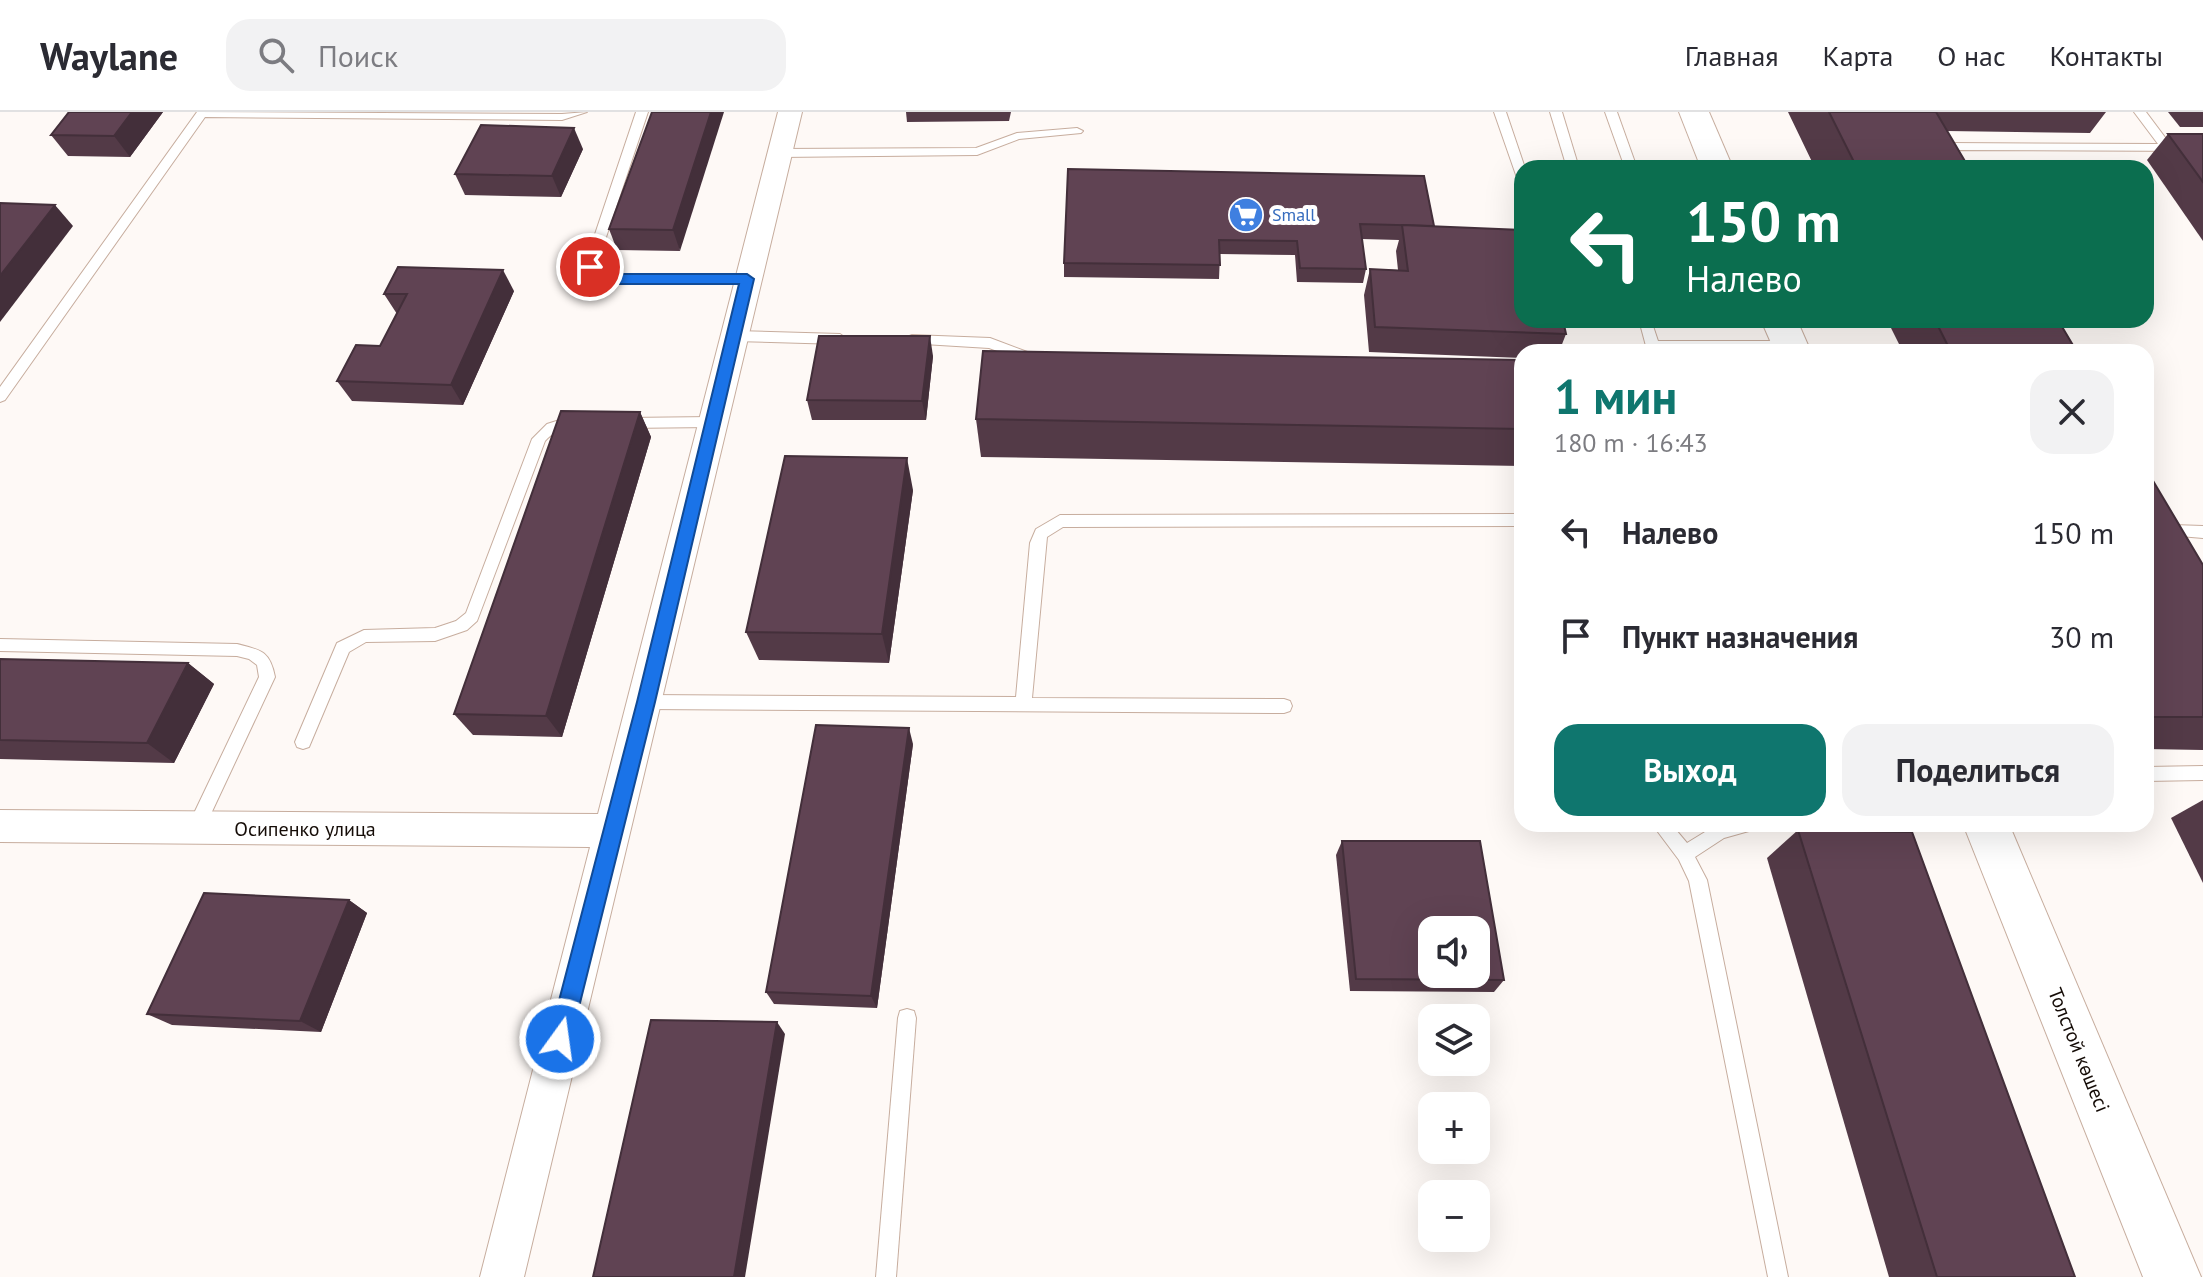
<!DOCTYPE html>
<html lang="ru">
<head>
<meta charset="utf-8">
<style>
	body { margin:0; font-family:"PT Sans",sans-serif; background:#f2f2f3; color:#2b2b33; height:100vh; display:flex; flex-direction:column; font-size:30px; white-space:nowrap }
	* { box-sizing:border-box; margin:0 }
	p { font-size:26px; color:#7c7c81 }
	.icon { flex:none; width:44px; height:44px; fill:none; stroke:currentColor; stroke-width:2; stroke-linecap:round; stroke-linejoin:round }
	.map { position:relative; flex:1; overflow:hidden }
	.sheet { position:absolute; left:1514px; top:232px; width:640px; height:488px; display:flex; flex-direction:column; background:#fff; border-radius:24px; box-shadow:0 8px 32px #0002 }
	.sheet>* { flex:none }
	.top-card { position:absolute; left:1514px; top:48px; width:640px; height:168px; border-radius:24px; box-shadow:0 8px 32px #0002; background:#0b6e4f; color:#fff; overflow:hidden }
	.buttons { position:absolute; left:1418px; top:804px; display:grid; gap:16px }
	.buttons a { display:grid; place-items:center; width:72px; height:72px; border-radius:16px; background:#fff; box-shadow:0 8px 32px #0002; font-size:40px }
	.pin { position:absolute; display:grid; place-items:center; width:68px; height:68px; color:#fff; margin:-34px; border:4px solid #fff; border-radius:50%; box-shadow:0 2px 8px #0007 }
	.me { position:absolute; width:88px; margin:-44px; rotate:14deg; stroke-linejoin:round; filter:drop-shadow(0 0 6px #0008) }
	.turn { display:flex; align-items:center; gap:28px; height:168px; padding:0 40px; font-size:36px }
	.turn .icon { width:104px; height:104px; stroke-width:2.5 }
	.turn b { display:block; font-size:56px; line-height:68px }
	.round { display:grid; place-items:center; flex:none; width:84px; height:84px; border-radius:24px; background:#f2f2f3 }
	.headline { display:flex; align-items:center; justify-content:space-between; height:136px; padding:0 40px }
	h1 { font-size:48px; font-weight:700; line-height:60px; color:#0f766e }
	.button { display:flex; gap:16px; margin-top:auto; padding:16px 40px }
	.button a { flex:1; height:92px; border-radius:24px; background:#0f766e; color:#fff; font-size:32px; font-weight:700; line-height:92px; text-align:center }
	.button a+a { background:#f2f2f3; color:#2b2b33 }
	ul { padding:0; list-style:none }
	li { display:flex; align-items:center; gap:24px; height:104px; padding:0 40px }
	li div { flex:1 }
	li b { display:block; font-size:30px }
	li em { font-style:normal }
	header { display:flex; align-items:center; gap:48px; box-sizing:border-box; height:112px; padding:0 40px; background:#fff; border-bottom:2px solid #e1e1e2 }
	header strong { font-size:38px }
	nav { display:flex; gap:44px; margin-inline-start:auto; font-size:28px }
	.search { width:560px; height:72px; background:#f2f2f3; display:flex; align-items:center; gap:20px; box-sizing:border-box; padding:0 28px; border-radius:24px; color:#7c7c81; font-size:30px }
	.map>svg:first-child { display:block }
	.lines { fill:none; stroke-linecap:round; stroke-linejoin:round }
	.service-casing { stroke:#c7ad9e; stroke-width:2 }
	.minor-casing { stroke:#c7ad9e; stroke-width:2 }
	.secondary-casing { stroke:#c7ad9e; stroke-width:2 }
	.service { fill:#fff; fill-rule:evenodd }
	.minor { fill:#fff; fill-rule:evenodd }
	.secondary { fill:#fff; fill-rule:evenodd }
	.wall { fill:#533a47 }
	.shaded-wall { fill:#432f3a }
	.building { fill:#604353; stroke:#432f3a; stroke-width:2; fill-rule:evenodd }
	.route { fill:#1a73e8; stroke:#114b97; stroke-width:2 }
	.labels { text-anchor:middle; stroke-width:8; stroke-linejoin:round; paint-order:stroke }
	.far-shop-label { font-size:18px; fill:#366cbe; stroke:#fff; text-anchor:start }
	.street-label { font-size:20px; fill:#150c07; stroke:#fff }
</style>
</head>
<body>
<header>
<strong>Waylane</strong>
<div class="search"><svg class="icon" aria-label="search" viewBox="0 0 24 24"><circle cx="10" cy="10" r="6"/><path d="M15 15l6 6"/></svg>Поиск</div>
<nav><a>Главная</a><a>Карта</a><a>О нас</a><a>Контакты</a></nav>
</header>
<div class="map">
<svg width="2203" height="1165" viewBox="0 0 2203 1165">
	<rect width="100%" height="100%" fill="#fef9f6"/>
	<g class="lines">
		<g class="service-casing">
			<g id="service">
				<path d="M197,0l365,2 25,-2 -25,8 -357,-3 -200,283 -5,2v-15z"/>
				<path d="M636,0h12l-52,155 3,5 7,3h141l4,1v6l-146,1 -15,-5 -6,-11z"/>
				<path d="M1494,0h12l19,56h-3v11l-6,-4z"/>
				<path d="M1550,0h12l17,56h-12z"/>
				<path d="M1605,0h12l20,56h-12z"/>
				<path d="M2134,0h12l24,32 33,1v6l-250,-1 11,18h-12l-13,-22 6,-3 213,1z"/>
				<path d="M1077,16l6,3 -2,2 -62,6 -42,16 -198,2 -6,-4 6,-4 197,-1 41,-15z"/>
				<path d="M1639,208h12l7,21h132l7,5 -7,5h-137l-7,-5z"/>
				<path d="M734,219l106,3 7,5 -7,5 -106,-3 -7,-5z"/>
				<path d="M912,223l78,3 40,15 2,3 -7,5 -36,-13 -82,-5v-6z"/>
				<path d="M712,305l7,5 -7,5 -87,1 -7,-5 7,-5z"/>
				<path d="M566,306h12l7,5c-11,11 -24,0 -40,18l-68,180 -10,9 -32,11 -69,1 -17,10 -40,95 -6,2 -6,-2 -2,-5 42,-99 27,-13 71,-2 21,-7 10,-8 66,-174 15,-15z"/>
				<path d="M1522,402v12l-459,1 -16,10 -15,161 252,1 6,2 2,5 -2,5 -6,2 -638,-4 -6,-2 -2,-5 2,-5 6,-2 370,2 14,-154 6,-14 24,-14z"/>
				<path d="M2173,413l30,1v12l-35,-3 -2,-4 2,-4z"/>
				<path d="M0,527l237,5c24,6 33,7 38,33l-73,156 -6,3 -6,-3 -3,-5 72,-151 -2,-12 -8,-6 -12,-3 -237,-5z"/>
				<path d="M2203,654v14l-57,1v-14z"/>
				<path d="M1652,712h19l16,19 31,-19h41l-3,5 -32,9 -29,19 12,23 81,397h-20l-79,-396 -10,-21z"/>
				<path d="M907,897l7,2 2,7 -20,259h-20l22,-259 2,-7z"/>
			</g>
		</g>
		<g class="minor-casing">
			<path id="minor" d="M778,0h24l-278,1165h-44l110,-430 -590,-5v-32l598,4z"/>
		</g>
		<g class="secondary-casing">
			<g id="secondary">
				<path d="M1679,0h30l24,56h-32z"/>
				<path d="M1761,208h36l14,32h-36z"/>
				<path d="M1963,712h46l192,453h-58z"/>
			</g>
		</g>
		<use href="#service" class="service"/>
		<use href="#minor" class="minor"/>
		<use href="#secondary" class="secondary"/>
	</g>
	<g class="wall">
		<path d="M69,0h94l-33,45 -62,-1 -17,-21z"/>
		<path d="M652,0l28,139 -63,-1 -8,-21z"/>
		<path d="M906,0h105l-2,9 -102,1z"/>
		<path d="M1788,0h318l-16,21 -143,-2 22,37h-154z"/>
		<path d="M2168,0h35v15h-23z"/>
		<path d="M2168,22h35v107l-56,-81z"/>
		<path d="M583,37l-22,48 -96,-2 -10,-21z"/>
		<path d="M1068,57l366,57 132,108 -7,18h-37v6l-153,-6 -5,-57 6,-26 28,1 -2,-19 3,-11 -37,-1 4,30 -3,14 -66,-1 -2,-27 -75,-1 -1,25 -155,-2v-14z"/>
		<path d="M514,179l-51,114 -111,-4 -15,-20 43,-35 17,-32 -13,-20z"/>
		<path d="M1887,208h171l19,32h-174z"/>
		<path d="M933,244l-7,64h-114l-5,-20z"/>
		<path d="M1522,248v106l-541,-9 -5,-38z"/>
		<path d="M640,300l11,25 -89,300 -89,-2 -19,-21z"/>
		<path d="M2146,357l57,96v185l-57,-1z"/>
		<path d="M913,378l-24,173 -130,-3 -13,-28z"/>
		<path d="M0,547l188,4 26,21 -40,79 -174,-4z"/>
		<path d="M913,632l-36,264 -103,-4 -8,-12z"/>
		<path d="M2203,688v83l-32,-65z"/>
		<path d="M1798,718l277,447h-186l-122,-419z"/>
		<path d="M1342,729l162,139 -10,12 -144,-1 -14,-136z"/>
		<path d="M349,788l18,13 -46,119 -149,-7 -25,-11z"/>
	</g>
	<g class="shaded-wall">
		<path d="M132,0h31l-33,45 -16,-21z"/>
		<path d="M711,0h13l-44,139 -7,-21z"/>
		<path d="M574,16l9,21 -22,48 -9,-21z"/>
		<path d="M55,93l18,21 -73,96v-46z"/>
		<path d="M503,158l11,21 -51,114 -12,-20z"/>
		<path d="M930,224l3,20 -7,64 -4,-19z"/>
		<path d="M640,300l11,25 -89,300 -16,-21z"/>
		<path d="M907,346l6,32 -24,173 -7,-29z"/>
		<path d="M188,551l26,21 -40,79 -27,-20z"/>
		<path d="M909,616l4,16 -36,264 -6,-12z"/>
		<path d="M349,788l18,13 -46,119 -21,-11z"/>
		<path d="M777,910l8,12 -40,243h-11z"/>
	</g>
	<g class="building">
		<path d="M69,0h63l-18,24 -63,-1z"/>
		<path d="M652,0h59l-38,118 -64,-1z"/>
		<path d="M1829,0h107l33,56h-112z"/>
		<path d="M481,13l93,3 -22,48 -97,-2z"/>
		<path d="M2168,22h35v48z"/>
		<path d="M1068,57l356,7 10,50 -74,-2 6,45 -66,-1 -3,-27 -78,-1 1,25 -156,-2z"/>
		<path d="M0,91l55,2 -55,71z"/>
		<path d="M1402,113l120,5v90h41l3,14 -191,-7 -5,-58 38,2z"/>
		<path d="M398,155l105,3 -52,115 -114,-4 19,-36 24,1 27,-52h-23z"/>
		<path d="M1935,208h123l19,32h-126z"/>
		<path d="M819,224h111l-8,65 -115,-1z"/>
		<path d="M983,239l539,9v69l-546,-10z"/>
		<path d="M561,299l79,1 -94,304 -92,-2z"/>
		<path d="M785,344l122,2 -25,176 -136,-2z"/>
		<path d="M2146,357l57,96v152h-57z"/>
		<path d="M0,547l188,4 -41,80 -147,-3z"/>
		<path d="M816,613l93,3 -38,268 -105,-4z"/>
		<path d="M1798,718l114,2 163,445h-138z"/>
		<path d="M1342,729h138l24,139 -148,-1zM1432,818h44v44h-44z"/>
		<path d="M204,781l145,7 -49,121 -153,-7z"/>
		<path d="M651,908l126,2 -43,255h-141z"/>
	</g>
	<path class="route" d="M585,151h10l5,9 6,2h141l7,5 -99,423 -84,337 -4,8 -7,3 -8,-3 -3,-8 88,-337 102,-418h-134l-16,-6 -6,-11z"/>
	<defs>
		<g id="supermarket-disc" transform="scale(1.8)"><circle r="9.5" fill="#3f7fe0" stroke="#fff"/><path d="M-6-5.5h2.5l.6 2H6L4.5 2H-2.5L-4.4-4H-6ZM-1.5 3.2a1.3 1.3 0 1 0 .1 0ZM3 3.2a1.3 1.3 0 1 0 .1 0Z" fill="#fff"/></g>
	</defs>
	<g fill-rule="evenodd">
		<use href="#supermarket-disc" x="1246" y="103"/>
	</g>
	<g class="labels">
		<g class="far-shop-label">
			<text x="1272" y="109">Small</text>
		</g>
		<g class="street-label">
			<text x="305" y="724">Осипенко улица</text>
			<text transform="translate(2079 938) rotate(68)" y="7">Толстой көшесі</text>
		</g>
	</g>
</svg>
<div class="buttons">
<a><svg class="icon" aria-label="sound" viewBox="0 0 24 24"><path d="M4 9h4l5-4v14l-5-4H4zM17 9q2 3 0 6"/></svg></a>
<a><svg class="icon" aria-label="layers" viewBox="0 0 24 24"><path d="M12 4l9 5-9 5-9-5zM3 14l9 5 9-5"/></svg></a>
<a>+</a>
<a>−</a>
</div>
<div class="pin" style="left:590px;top:155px;background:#d93025"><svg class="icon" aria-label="arrive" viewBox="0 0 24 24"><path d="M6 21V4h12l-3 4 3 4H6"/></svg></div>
<svg class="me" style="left:560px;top:927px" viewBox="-20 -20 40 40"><circle r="17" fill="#1a73e8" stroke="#fff" stroke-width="3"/><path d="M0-11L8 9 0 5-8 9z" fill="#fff"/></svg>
<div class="top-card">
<div class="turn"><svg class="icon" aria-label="left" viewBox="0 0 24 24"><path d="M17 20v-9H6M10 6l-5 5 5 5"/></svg><div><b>150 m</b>Налево</div></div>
</div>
<section class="sheet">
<div class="headline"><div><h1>1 мин</h1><p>180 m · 16:43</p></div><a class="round"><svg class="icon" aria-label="close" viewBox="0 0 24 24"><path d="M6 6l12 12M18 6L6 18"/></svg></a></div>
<ul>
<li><svg class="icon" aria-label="left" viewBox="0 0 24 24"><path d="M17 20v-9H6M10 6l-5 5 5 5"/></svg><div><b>Налево</b></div><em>150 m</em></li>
<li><svg class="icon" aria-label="arrive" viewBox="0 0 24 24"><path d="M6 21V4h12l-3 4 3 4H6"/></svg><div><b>Пункт назначения</b></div><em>30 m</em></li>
</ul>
<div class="button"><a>Выход</a><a>Поделиться</a></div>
</section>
</div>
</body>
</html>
